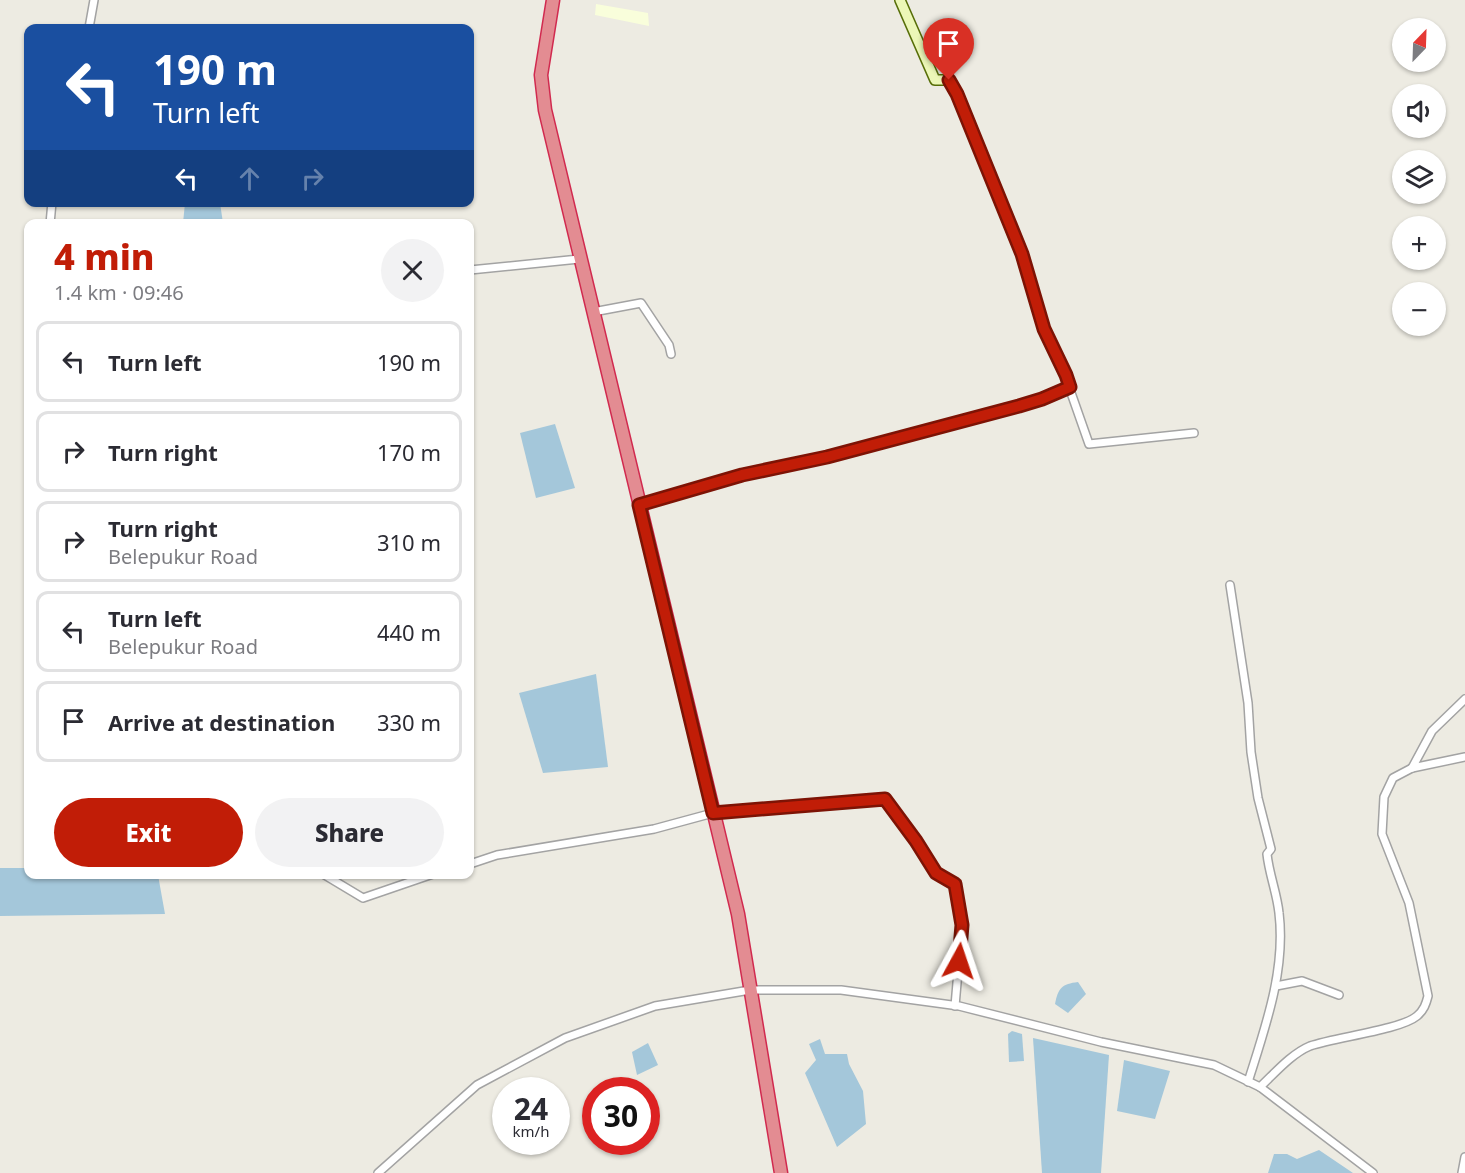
<!DOCTYPE html>
<html lang="en">
<head>
<meta charset="utf-8">
<style>
	body { margin:0; font-family:"Noto Sans",sans-serif; background:#f2f2f3; color:#2b2b33; height:100vh; display:flex; flex-direction:column; font-size:22px; white-space:nowrap }
	* { box-sizing:border-box; margin:0 }
	p { font-size:20px; color:#7c7c81 }
	.icon { flex:none; width:33px; height:33px; fill:none; stroke:currentColor; stroke-width:2; stroke-linecap:round; stroke-linejoin:round }
	.map { position:relative; flex:1; overflow:hidden }
	.side { position:absolute; left:24px; top:219px; width:450px; height:660px; display:flex; flex-direction:column; background:#fff; border-radius:12px; box-shadow:0 2px 4px #0004 }
	.side>* { flex:none }
	.hud { position:absolute; left:24px; top:24px; width:450px; height:183px; border-radius:12px; box-shadow:0 2px 4px #0004; background:#1a4fa0; color:#fff; overflow:hidden }
	.needle { width:39px; rotate:23deg }
	.controls { position:absolute; left:1392px; top:18px; display:grid; gap:12px }
	.controls a { display:grid; place-items:center; width:54px; height:54px; border-radius:50%; background:#fff; box-shadow:0 2px 4px #0004; font-size:30px }
	.speed { position:absolute; left:492px; top:1077px; display:flex; gap:12px; font-size:30px; font-weight:700; text-align:center }
	.speed>* { display:grid; place-content:center; width:78px; height:78px; border-radius:50%; background:#fff; box-shadow:0 2px 4px #0004; line-height:1 }
	.speed small { font-size:15px; font-weight:400 }
	.speed .limit { border:9px solid #d22; background:#fff; color:#111 }
	.pin { position:absolute; display:grid; place-items:center; width:51px; height:51px; color:#fff; margin:-62px -26px; border-radius:50% 50% 50% 0; rotate:-45deg; box-shadow:0 0 6px #0007 }
	.pin .icon { rotate:45deg }
	.me { position:absolute; width:66px; margin:-33px; rotate:5deg; stroke-linejoin:round; filter:drop-shadow(0 0 4px #0008) }
	.turn { display:flex; align-items:center; gap:21px; height:126px; padding:0 30px; font-size:27px }
	.turn .icon { width:78px; height:78px; stroke-width:2.5 }
	.turn b { display:block; font-size:42px; line-height:51px }
	.lanes { display:flex; align-items:center; height:57px; padding:0 30px; background:#0003; justify-content:center; gap:30px; direction:ltr }
	.lanes .off { opacity:.35 }
	.round { display:grid; place-items:center; flex:none; width:63px; height:63px; border-radius:32px; background:#f2f2f3 }
	.overview { display:flex; align-items:center; justify-content:space-between; height:102px; padding:0 30px }
	h1 { font-size:36px; font-weight:800; line-height:45px; color:#c11d07 }
	.button { display:flex; gap:12px; margin-top:auto; padding:12px 30px }
	.button a { flex:1; height:69px; border-radius:36px; background:#c11d07; color:#fff; font-size:24px; font-weight:800; line-height:69px; text-align:center }
	.button a+a { background:#f2f2f3; color:#2b2b33 }
	ul { padding:0; list-style:none }
	li { display:flex; align-items:center; gap:18px; height:81px; margin:0 12px 9px; padding:0 18px; border:3px solid #e1e1e2; border-radius:12px }
	li div { flex:1 }
	li b { display:block; font-size:22px }
	li em { font-style:normal }
	.map>svg:first-child { display:block }
	.education { fill:#f9fedb }
	.water { fill:#a4c7da }
	.lines { fill:none; stroke-linecap:round; stroke-linejoin:round }
	.street-casing { stroke:#a3a3a3; stroke-width:10 }
	.secondary-casing { stroke:#576e08; stroke-width:12 }
	.highway-casing { stroke:#d12a4f; stroke-width:15 }
	.street { stroke:#fff; stroke-width:7 }
	.secondary { stroke:#ecf7b7; stroke-width:9 }
	.highway { stroke:#e38c92; stroke-width:12 }
	.route-casing { stroke:#7d1305; stroke-width:15 }
	.route { stroke:#c11d07; stroke-width:10 }
</style>
</head>
<body>
<div class="map">
<svg width="1465" height="1173" viewBox="0 0 1465 1173">
	<rect width="100%" height="100%" fill="#edebe2"/>
	<path class="education" d="M596,4l52,9 1,13 -54,-11z"/>
	<g class="water">
		<path d="M185,203h35l3,20h-40z"/>
		<path d="M555,424l20,64 -39,10 -16,-65z"/>
		<path d="M596,674l12,93 -65,6 -24,-80z"/>
		<path d="M0,868h28v6l130,1 7,39 -165,2z"/>
		<path d="M1078,982l8,12 -18,19 -13,-9c3,-16 7,-20 23,-22z"/>
		<path d="M1012,1031l10,3 2,27 -15,1 -1,-28z"/>
		<path d="M1033,1038l76,17 -8,118h-59z"/>
		<path d="M820,1039l5,15h22l2,10 14,27 3,33 -29,23 -32,-74 11,-13 -7,-16z"/>
		<path d="M648,1043l10,22 -21,10 -5,-23z"/>
		<path d="M1124,1060l46,11 -15,48 -38,-8z"/>
		<path d="M1319,1150l34,23h-85l6,-19h13l10,5z"/>
	</g>
	<g class="lines">
		<g class="street-casing">
			<g id="street">
				<path d="M89,28l5,-28"/>
				<path d="M50,224l2,-22"/>
				<path d="M470,270l109,-11"/>
				<path d="M593,312l48,-9 28,42 2,9"/>
				<path d="M1069,387l20,57 105,-11"/>
				<path d="M1230,585l18,118 3,49 7,46 13,51 -4,5c2,20 10,39 12,59 7,57 -14,115 -31,169"/>
				<path d="M1412,768l20,-37 33,-32"/>
				<path d="M470,864l27,-9 157,-26 59,-16 171,-14 32,42 20,32 19,11 7,41 -7,81"/>
				<path d="M323,874l40,24 70,-24"/>
				<path d="M1276,986l26,-5 37,14"/>
				<path d="M1260,1087c15,-14 31,-33 50,-41 26,-9 90,-16 107,-30 7,-6 9,-12 11,-20l-19,-93 -27,-69 2,-37 9,-19 19,-10 53,-11"/>
				<path d="M378,1173l99,-88 88,-47 90,-32 95,-16h91l118,16 142,36 113,23 46,22 113,86"/>
				<path d="M1462,1173l3,-16"/>
			</g>
		</g>
		<g class="secondary-casing">
			<path id="secondary" d="M639,505l103,-30 85,-18 192,-51 23,-7 27,-12 -3,-12 -22,-46 -22,-75 -65,-160 -8,-14h-14l-35,-80"/>
		</g>
		<g class="highway-casing">
			<path id="highway" d="M553,0l-12,75 4,35 193,804 43,259"/>
		</g>
		<use href="#street" class="street"/>
		<use href="#secondary" class="secondary"/>
		<use href="#highway" class="highway"/>
	</g>
	<g class="lines">
		<g class="route-casing">
			<path id="route" d="M949,80l8,14 65,160 22,75 22,46 4,12 -28,12 -23,7 -192,51 -85,18 -103,30 74,308 172,-14 31,42 20,32 19,11 7,41 -3,36"/>
		</g>
		<use href="#route" class="route"/>
	</g>
</svg>
<div class="controls">
<a><svg class="needle" viewBox="-14 -14 28 28"><path d="M0-13l5 13h-10z" fill="#e53935"/><path d="M0 13l5-13h-10z" fill="#7c7c81"/></svg></a>
<a><svg class="icon" aria-label="sound" viewBox="0 0 24 24"><path d="M4 9h4l5-4v14l-5-4H4zM17 9q2 3 0 6"/></svg></a>
<a><svg class="icon" aria-label="layers" viewBox="0 0 24 24"><path d="M12 4l9 5-9 5-9-5zM3 14l9 5 9-5"/></svg></a>
<a>+</a>
<a>−</a>
</div>
<div class="speed"><div>24<small>km/h</small></div><div class="limit">30</div></div>
<div class="pin" style="left:949px;top:80px;background:#d93025"><svg class="icon" aria-label="arrive" viewBox="0 0 24 24"><path d="M6 21V4h12l-3 4 3 4H6"/></svg></div>
<svg class="me" style="left:959px;top:961px" viewBox="-20 -20 40 40"><path d="M0-17L14 15 0 8-14 15z" fill="#c11d07" stroke="#fff" stroke-width="4"/></svg>
<div class="hud">
<div class="turn"><svg class="icon" aria-label="left" viewBox="0 0 24 24"><path d="M17 20v-9H6M10 6l-5 5 5 5"/></svg><div><b>190 m</b>Turn left</div></div>
<div class="lanes"><svg class="icon" aria-label="left" viewBox="0 0 24 24"><path d="M17 20v-9H6M10 6l-5 5 5 5"/></svg><svg class="icon off" aria-label="ahead" viewBox="0 0 24 24"><path d="M12 20V5M6 11l6-6 6 6"/></svg><svg class="icon off" aria-label="right" viewBox="0 0 24 24"><path d="M7 20v-9h11M14 6l5 5-5 5"/></svg></div>
</div>
<section class="side">
<div class="overview"><div><h1>4 min</h1><p>1.4 km · 09:46</p></div><a class="round"><svg class="icon" aria-label="close" viewBox="0 0 24 24"><path d="M6 6l12 12M18 6L6 18"/></svg></a></div>
<ul>
<li><svg class="icon" aria-label="left" viewBox="0 0 24 24"><path d="M17 20v-9H6M10 6l-5 5 5 5"/></svg><div><b>Turn left</b></div><em>190 m</em></li>
<li><svg class="icon" aria-label="right" viewBox="0 0 24 24"><path d="M7 20v-9h11M14 6l5 5-5 5"/></svg><div><b>Turn right</b></div><em>170 m</em></li>
<li><svg class="icon" aria-label="right" viewBox="0 0 24 24"><path d="M7 20v-9h11M14 6l5 5-5 5"/></svg><div><b>Turn right</b><p>Belepukur Road</p></div><em>310 m</em></li>
<li><svg class="icon" aria-label="left" viewBox="0 0 24 24"><path d="M17 20v-9H6M10 6l-5 5 5 5"/></svg><div><b>Turn left</b><p>Belepukur Road</p></div><em>440 m</em></li>
<li><svg class="icon" aria-label="arrive" viewBox="0 0 24 24"><path d="M6 21V4h12l-3 4 3 4H6"/></svg><div><b>Arrive at destination</b></div><em>330 m</em></li>
</ul>
<div class="button"><a>Exit</a><a>Share</a></div>
</section>
</div>
</body>
</html>
